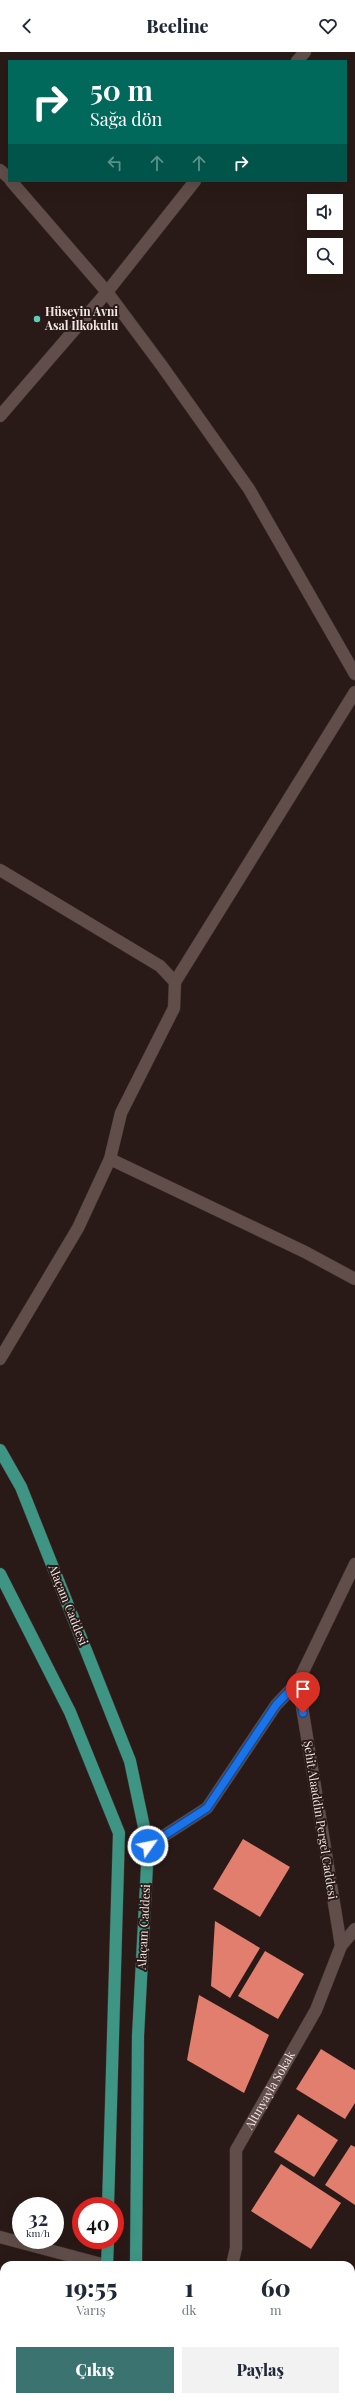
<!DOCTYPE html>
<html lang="tr">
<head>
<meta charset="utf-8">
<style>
	body { margin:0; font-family:"Playfair Display",serif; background:#f2f2f3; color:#1f2937; height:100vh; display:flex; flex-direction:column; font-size:15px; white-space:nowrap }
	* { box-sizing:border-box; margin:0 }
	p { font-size:13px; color:#747a83 }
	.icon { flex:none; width:22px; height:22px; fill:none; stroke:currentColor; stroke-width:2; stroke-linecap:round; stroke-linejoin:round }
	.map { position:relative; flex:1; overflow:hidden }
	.drawer { position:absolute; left:0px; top:2209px; width:355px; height:140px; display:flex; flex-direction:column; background:#fff; border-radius:12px 12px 0 0; box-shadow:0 4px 16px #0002 }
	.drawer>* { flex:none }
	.banner { position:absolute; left:8px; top:8px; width:339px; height:122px; border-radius:0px; box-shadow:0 4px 16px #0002; background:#00695c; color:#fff; overflow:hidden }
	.fabs { position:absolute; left:307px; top:142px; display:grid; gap:8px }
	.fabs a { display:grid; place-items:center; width:36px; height:36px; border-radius:0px; background:#fff; box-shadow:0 4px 16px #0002; font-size:20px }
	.speed { position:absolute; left:12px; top:2145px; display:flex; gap:8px; font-size:20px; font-weight:700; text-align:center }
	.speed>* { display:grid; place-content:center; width:52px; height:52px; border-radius:50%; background:#fff; box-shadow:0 4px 16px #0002; line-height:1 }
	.speed small { font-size:10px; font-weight:400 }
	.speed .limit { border:6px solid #d22; background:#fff; color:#111 }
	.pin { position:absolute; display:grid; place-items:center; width:34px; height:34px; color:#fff; margin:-41px -17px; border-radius:50% 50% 50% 0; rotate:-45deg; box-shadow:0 0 4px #0007 }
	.pin .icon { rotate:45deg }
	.me { position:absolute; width:44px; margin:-22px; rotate:57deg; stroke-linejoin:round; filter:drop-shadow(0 0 3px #0008) }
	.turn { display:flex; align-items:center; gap:14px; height:84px; padding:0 16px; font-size:18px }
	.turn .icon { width:52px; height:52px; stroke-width:2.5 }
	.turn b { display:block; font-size:28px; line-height:34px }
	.lanes { display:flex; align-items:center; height:38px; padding:0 16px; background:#0003; justify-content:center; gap:20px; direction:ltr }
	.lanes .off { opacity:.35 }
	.eta { display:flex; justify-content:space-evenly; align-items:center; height:68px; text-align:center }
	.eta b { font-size:24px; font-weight:800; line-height:28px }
	.primary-button { display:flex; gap:8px; margin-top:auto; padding:8px 16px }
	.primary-button a { flex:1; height:46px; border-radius:0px; background:#3b7371; color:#fff; font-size:16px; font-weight:800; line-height:46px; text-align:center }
	.primary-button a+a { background:#f2f2f3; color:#1f2937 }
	header { display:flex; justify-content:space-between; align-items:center; height:52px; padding:0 16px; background:#fff; font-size:18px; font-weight:800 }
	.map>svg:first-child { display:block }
	.building { fill:#e27e6d }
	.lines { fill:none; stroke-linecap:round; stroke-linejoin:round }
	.minor-casing { stroke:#423634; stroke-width:13 }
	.major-casing { stroke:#423634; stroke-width:13 }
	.minor { stroke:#614e4a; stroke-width:12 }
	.major { stroke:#3e9584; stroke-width:12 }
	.route-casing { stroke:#114b97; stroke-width:10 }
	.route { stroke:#1a73e8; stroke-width:7 }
	.poi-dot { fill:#5eceb8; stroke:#291a17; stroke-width:1.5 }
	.labels { text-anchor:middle; stroke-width:4; stroke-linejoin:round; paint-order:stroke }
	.poi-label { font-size:12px; font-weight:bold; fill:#f2e6e4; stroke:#291a17; text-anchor:start }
	.street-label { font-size:12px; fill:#f2e6e4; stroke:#291a17 }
</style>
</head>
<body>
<header><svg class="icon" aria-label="back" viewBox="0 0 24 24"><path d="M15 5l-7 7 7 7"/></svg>Beeline<svg class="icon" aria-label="heart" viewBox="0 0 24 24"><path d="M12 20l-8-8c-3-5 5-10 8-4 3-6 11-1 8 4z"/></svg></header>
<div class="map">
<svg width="355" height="2349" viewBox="0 0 355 2349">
	<rect width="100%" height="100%" fill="#291a17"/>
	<g class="building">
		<path d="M243,1787l47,28 -30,50 -47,-28z"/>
		<path d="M215,1869l45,27 -30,50 -19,-12z"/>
		<path d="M265,1899l39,23 -26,45 -40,-23z"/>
		<path d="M199,1943l70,40 -25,58 -57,-33z"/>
		<path d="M321,1997l34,21v33l-10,16 -49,-30z"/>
		<path d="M298,2062l40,26 -24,37 -40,-25z"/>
		<path d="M351,2093l4,2v58l-30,-20z"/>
		<path d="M281,2112l60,39 -30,46 -60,-38z"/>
		<path d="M355,2283v66h-12l-6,-4h14v-56z"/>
		<path d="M238,2345h24l-2,4h-14z"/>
	</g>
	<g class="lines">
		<g class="minor-casing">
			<g id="minor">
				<path d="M297,9l8,-9"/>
				<path d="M0,118l9,8"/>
				<path d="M11,129l96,111 55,74 87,123 106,185"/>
				<path d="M0,364l107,-124 88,-111"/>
				<path d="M0,818l160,96 15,16 -1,26 -53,105 -11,46 195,93 50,27"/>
				<path d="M175,930l180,-290"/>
				<path d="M0,1307l78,-131 32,-69"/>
				<path d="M148,1794l59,-38 69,-103 22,-23"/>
				<path d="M341,1894l-43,-264 57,-118"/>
				<path d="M0,2185l105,28"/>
				<path id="s1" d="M232,2213l4,-17v-98l80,-140 25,-64 14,-17"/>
				<path d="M180,2349l2,-4"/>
			</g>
		</g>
		<g class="major-casing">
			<g id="major">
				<path d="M0,1398l21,37 109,274 18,85 -10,190 -2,229"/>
				<path d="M0,1522l70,138 49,121 -11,373"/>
				<path d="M107,2213l1,-25"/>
				<path d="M77,2349l1,-4"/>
				<path d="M111,2349l1,-4"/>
			</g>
		</g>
		<use href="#minor" class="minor"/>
		<use href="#major" class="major"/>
	</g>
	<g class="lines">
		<g class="route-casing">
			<path id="route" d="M148,1794l59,-38 69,-103 22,-23 5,31"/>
		</g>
		<use href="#route" class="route"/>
	</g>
	<circle class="poi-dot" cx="37" cy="267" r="4"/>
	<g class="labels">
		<g class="poi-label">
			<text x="45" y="264">Hüseyin Avni<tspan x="45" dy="14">Asal İlkokulu</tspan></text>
		</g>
		<g class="street-label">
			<text transform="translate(68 1553) rotate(68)" y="4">Alaçam Caddesi</text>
			<text transform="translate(320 1768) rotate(81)" y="4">Şehit Alaaddin Pergel Caddesi</text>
			<text transform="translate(144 1875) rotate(-87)" y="4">Alaçam Caddesi</text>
			<text dy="4" stroke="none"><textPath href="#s1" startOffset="184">Altınyayla Sokak</textPath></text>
		</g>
	</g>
</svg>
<div class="fabs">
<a><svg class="icon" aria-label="sound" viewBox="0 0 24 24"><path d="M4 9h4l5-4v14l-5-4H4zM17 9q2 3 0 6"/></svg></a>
<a><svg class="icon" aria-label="search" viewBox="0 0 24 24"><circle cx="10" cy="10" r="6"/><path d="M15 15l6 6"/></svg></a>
</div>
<div class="speed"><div>32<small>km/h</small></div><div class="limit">40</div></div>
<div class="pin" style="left:303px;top:1661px;background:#d93025"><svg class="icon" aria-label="arrive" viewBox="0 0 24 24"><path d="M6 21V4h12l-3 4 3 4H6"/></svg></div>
<svg class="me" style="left:148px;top:1794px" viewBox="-20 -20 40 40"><circle r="17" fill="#1a73e8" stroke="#fff" stroke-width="3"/><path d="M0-11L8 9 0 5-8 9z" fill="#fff"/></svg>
<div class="banner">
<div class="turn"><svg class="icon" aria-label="right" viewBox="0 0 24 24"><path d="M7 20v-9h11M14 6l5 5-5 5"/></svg><div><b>50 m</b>Sağa dön</div></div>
<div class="lanes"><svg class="icon off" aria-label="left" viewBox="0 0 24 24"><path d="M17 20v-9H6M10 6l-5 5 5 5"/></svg><svg class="icon off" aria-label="ahead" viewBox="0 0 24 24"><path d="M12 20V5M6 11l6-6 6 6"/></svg><svg class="icon off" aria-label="ahead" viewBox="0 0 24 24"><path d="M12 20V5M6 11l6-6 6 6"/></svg><svg class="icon" aria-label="right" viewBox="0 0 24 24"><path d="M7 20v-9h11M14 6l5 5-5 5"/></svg></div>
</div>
<section class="drawer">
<div class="eta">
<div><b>19:55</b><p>Varış</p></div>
<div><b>1</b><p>dk</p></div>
<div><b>60</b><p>m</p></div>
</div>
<div class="primary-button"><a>Çıkış</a><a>Paylaş</a></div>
</section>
</div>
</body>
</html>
